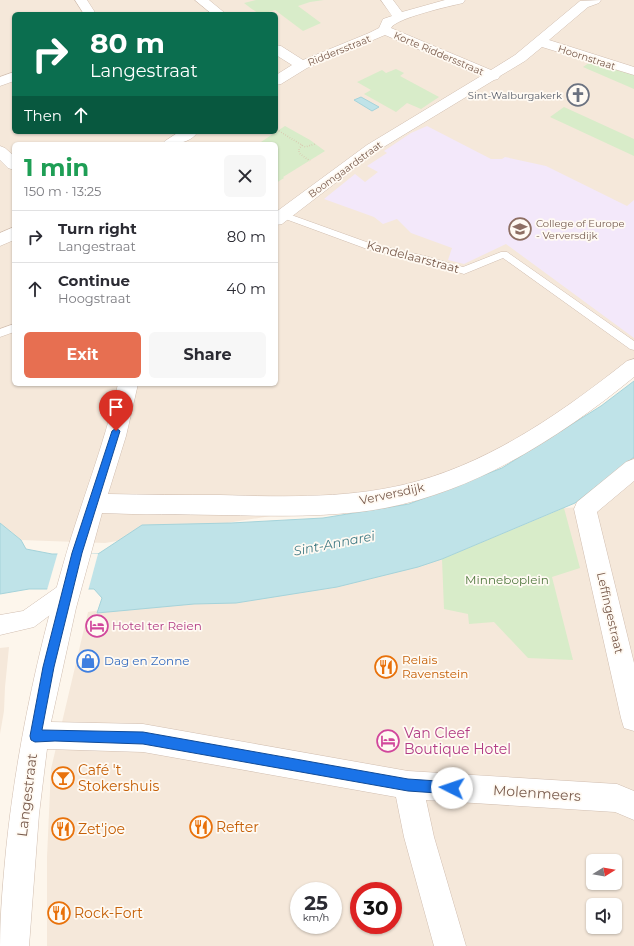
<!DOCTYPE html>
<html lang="en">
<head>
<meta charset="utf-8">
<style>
	body { margin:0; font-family:Montserrat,sans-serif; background:#f7f7f7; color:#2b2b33; height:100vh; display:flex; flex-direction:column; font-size:15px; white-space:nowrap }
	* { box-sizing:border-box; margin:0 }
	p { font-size:13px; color:#7c7c81 }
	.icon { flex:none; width:22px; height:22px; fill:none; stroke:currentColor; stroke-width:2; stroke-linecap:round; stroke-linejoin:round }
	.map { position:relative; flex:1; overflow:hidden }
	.sheet { position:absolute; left:12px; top:142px; width:266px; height:244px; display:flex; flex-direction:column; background:#fff; border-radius:6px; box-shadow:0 1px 3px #0004 }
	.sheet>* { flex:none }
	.hud { position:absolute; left:12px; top:12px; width:266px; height:122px; border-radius:6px; box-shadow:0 1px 3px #0004; background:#0b6e4f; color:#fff; overflow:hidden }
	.needle { width:26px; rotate:79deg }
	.buttons { position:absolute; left:586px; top:854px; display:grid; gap:8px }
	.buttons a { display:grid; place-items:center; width:36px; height:36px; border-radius:6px; background:#fff; box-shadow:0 1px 3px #0004; font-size:20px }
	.speed { position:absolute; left:290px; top:882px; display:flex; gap:8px; font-size:20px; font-weight:700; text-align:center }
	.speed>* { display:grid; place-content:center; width:52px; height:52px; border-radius:50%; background:#fff; box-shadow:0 1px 3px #0004; line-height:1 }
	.speed small { font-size:10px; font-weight:400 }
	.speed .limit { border:6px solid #d22; background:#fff; color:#111 }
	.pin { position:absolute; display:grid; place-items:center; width:34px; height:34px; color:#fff; margin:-41px -17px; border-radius:50% 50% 50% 0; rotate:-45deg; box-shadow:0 0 4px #0007 }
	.pin .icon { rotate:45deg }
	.me { position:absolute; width:44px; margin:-22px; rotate:274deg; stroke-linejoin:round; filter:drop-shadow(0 0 3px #0008) }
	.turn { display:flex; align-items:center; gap:14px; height:84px; padding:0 12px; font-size:18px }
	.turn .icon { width:52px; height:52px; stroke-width:2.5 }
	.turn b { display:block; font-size:28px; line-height:34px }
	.then { display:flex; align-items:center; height:38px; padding:0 12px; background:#0003; gap:8px; font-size:15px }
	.round { display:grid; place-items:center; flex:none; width:42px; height:42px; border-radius:6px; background:#f7f7f7 }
	.head { display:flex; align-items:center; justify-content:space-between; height:68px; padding:0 12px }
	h1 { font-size:24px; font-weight:700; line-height:30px; color:#1e9e55 }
	.primary-button { display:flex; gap:8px; margin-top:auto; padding:8px 12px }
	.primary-button a { flex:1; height:46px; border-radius:6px; background:#e76f51; color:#fff; font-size:16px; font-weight:700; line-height:46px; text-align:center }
	.primary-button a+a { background:#f7f7f7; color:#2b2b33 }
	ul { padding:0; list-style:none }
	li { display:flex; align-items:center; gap:12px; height:52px; padding:0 12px; border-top:1px solid #e1e1e2 }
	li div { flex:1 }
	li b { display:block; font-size:15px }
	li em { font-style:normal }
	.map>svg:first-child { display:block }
	.residential { fill:#f5e8da; fill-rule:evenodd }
	.education { fill:#f3e8fa }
	.green { fill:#d8ecc9 }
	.water { fill:#bfe3e8; stroke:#a5d3da }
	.pier { fill:#fdf6ec }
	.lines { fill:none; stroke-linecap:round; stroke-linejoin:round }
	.service-casing { stroke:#d1beb0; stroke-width:1 }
	.pedestrian-casing { stroke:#d1beb0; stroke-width:1 }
	.minor-casing { stroke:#d1beb0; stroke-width:1 }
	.path { stroke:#d9b8a5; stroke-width:1.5; stroke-dasharray:0.5 2; stroke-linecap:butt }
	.service { fill:#fff; fill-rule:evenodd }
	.pedestrian { fill:#fff; fill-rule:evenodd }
	.minor { fill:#fff; fill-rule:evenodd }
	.route { fill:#1a73e8; stroke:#114b97 }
	.labels { text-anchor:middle; stroke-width:3.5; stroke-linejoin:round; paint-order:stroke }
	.far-street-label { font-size:10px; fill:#7a5c4d; stroke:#fffaf3 }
	.far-worship-label { font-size:10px; fill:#5b616d; stroke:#fffaf3; text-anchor:end }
	.far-education-label { font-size:10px; fill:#785e54; stroke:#fffaf3; text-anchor:start }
	.street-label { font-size:12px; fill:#7a5c4d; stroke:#fffaf3 }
	.park-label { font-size:12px; fill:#537a41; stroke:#fffaf3 }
	.hotel-label { font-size:12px; fill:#b23c85; stroke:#fffaf3; text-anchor:start }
	.food-label { font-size:12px; fill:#c56008; stroke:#fffaf3; text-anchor:start }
	.shop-label { font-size:12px; fill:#366cbe; stroke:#fffaf3; text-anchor:start }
	.water-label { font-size:13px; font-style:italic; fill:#437c86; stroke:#fffaf3 }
	.near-hotel-label { font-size:14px; fill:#b23c85; stroke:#fffaf3; text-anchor:start }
	.near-food-label { font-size:14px; fill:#c56008; stroke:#fffaf3; text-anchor:start }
	.near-street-label { font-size:14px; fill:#7a5c4d; stroke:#fffaf3 }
</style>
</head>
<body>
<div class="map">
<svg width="634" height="946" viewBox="0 0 634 946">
	<rect width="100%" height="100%" fill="#fdf6ec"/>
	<g class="residential">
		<path d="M0,0h634v363l-97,69 -138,63 -294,48 -84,-3 -21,-17zM14,14h262v118h-262zM14,144h262v240h-262z"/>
		<path d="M634,477v469h-587v-89l4,-88 37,-157 354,-53 122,-51 35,-2zM593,861h22v22h-22zM299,891h34v34h-34zM359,891h34v34h-34zM593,905h22v22h-22z"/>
		<path d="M9,647l-4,40 -1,24 -4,23v-86z"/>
	</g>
	<path class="education" d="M427,126l64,33h11l3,-2 41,9 81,40 7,-6v138l-128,-94 -42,20 -16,-4 4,-12 -41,-15 -14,-14 -14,5 -9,-7 -50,-18 31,-25 10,8 13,-10 -11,-6 20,-13 -3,-2 27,-18z"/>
	<g class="green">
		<path d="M256,0h68l-14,2 -12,4 23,17 -18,8 -28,-21c-16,6 -18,3 -31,-7z"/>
		<path d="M589,63h6l39,12v14l-51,-22z"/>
		<path d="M396,69l8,4 -4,3 39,21 -18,12 -14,-6 -11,9 -32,-18 7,-4 -14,-8 25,-12 4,3z"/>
		<path d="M564,107l70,32v17l-84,-39z"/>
		<path d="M285,126l25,14 15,11 -42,26 1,1 -8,5v-39h-18z"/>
		<path d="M564,508l16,60 -28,9 21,83 -45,-2 -34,-36 -25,2 -1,-10 -24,-5 -2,-50z"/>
	</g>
	<g class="water">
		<path d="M361,97l18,10 -7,4 -18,-11z"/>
		<path d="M634,381v76l-59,46 -133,56 -24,8 -81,20 -101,16 -42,1 -97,9 5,-15 -8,-9h-65l-29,5v-71l21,17 5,9 26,5h46l44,-29 89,-2 92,-5 86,-14 93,-36 99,-62z"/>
	</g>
	<path class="pier" d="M58,552l40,2 -10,37 -41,-1z"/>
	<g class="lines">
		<g class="service-casing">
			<g id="service">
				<path d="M283,212l89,32 53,12 38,11 38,-15h6l127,89v9l-4,-1 -127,-91 -39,16 -40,-12 -57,-13 -87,-32 -2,-2 2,-2z"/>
				<path d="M14,324v8l-14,5v-8z"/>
			</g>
		</g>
		<g class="pedestrian-casing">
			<path id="pedestrian" d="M67,582l7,3 3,6 -3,6 -40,30 -34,8v-20l23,-4 37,-26z"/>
		</g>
		<g class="minor-casing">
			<g id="minor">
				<path d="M75,0h12l9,14h-12z"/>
				<path d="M195,0h14l17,14h-14z"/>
				<path d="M381,0h12l9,12 43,-12h20l-2,3c-13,3 -67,15 -72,25l100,42 24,-15 65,-54 21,-1 -2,3 -11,4 -39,33 85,27v8l-92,-28 -17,14 -25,15 -2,3 -4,1 -117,71 -95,73 -6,1v-13l91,-67 114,-69 -96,-41 -78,33 -26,16 -5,1v-10l16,-10 -16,-10v-10l5,1 22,14 66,-27 10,-5 4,-9 9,-3z"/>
				<path d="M14,72v9l-14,5v-9z"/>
				<path d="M179,132h19c-9,12 -23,12 -36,12l3,-3z"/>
				<path d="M0,146l5,2 9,8v14l-6,-2 -8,-8z"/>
				<path d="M14,227v13l-14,6v-13z"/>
				<path d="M634,359v18c-72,59 -156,113 -249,131 -54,10 -110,8 -165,7 -39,-1 -78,0 -118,-2l-26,95 -25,114 92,2 265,47 209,13 17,7v29l-19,-8 -189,-12 8,37 32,109h-32l-30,-109 -8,-40 -253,-45 -96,-3 -8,65 -10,132h-29c0,-32 3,-64 6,-96 10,-97 30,-191 57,-285 17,-61 41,-118 55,-181h20l-12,52 -18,58c38,1 75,1 112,1 67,2 134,4 198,-14 78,-22 147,-71 209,-120z"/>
				<path d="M634,459v22l-37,31 37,151v68l-10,-3 -3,-10 -47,-209 3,-7 49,-40z"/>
			</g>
		</g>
		<g class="path">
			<path d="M279,131l26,16 10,-3"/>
			<path d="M302,145l-3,4v4l11,8"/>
		</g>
		<use href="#service" class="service"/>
		<use href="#pedestrian" class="pedestrian"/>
		<use href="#minor" class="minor"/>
	</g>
	<path class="route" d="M116,428l4,3 -38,122 -28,114 -12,63 101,2 265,47 44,3 5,2 1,4 -1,4 -5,2 -44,-3 -265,-47 -88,-3 -20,1 -4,-2 -1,-4 13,-69 29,-114 40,-122z"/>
	<defs>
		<g id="church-ring" transform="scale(1.15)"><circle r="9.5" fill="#fffaf3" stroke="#6b7280" stroke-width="1.5"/><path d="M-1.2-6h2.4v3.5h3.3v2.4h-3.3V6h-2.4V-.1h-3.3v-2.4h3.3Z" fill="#6b7280"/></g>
		<g id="university-ring" transform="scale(1.15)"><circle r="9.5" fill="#fffaf3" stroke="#8d6e63" stroke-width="1.5"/><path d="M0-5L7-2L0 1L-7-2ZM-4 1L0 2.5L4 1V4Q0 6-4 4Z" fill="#8d6e63"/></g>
		<g id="hotel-ring" transform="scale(1.15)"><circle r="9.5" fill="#fffaf3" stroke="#d1479c" stroke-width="1.5"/><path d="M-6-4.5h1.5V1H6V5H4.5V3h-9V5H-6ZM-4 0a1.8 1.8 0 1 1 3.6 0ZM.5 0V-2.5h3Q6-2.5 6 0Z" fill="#d1479c"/></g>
		<g id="shop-ring" transform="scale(1.15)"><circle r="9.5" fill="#fffaf3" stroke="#3f7fe0" stroke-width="1.5"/><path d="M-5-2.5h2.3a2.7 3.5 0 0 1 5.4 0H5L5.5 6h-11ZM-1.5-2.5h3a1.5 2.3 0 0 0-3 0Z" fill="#3f7fe0"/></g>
		<g id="restaurant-ring" transform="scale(1.15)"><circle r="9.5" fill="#fffaf3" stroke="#e8710a" stroke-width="1.5"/><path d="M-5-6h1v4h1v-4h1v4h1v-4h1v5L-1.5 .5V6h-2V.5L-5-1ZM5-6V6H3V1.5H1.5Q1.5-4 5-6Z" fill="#e8710a"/></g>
		<g id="bar-ring" transform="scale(1.15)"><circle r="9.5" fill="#fffaf3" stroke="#e8710a" stroke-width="1.5"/><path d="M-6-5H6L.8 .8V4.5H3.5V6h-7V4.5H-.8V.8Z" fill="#e8710a"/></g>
	</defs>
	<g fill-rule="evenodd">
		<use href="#church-ring" x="578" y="95"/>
		<use href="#university-ring" x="520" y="229"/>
		<use href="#hotel-ring" x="97" y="626"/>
		<use href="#shop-ring" x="88" y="661"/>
		<use href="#restaurant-ring" x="386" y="667"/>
		<use href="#hotel-ring" x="388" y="741"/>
		<use href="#bar-ring" x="63" y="778"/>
		<use href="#restaurant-ring" x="201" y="827"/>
		<use href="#restaurant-ring" x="63" y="829"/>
		<use href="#restaurant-ring" x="59" y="913"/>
	</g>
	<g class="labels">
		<g class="far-street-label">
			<text transform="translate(339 50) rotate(-22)" y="4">Riddersstraat</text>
			<text transform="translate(439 53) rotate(23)" y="4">Korte Riddersstraat</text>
			<text transform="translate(587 57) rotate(18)" y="4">Hoornstraat</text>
			<text transform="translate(345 169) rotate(-36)" y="4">Boomgaardstraat</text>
		</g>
		<g class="far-worship-label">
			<text x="562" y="99">Sint-Walburgakerk</text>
		</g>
		<g class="far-education-label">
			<text x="536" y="227">College of Europe<tspan x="536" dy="12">- Verversdijk</tspan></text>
		</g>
		<g class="street-label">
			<text transform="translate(413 257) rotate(15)" y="4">Kandelaarstraat</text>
			<text transform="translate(392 494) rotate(-12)" y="4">Verversdijk</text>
			<text transform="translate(610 613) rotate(77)" y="4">Leffingestraat</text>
		</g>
		<g class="park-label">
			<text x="507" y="584">Minneboplein</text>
		</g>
		<g class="hotel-label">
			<text x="112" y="630">Hotel ter Reien</text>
		</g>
		<g class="food-label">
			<text x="402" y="664">Relais<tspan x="402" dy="14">Ravenstein</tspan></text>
		</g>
		<g class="shop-label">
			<text x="104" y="665">Dag en Zonne</text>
		</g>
		<g class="water-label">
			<text transform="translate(334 543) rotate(-11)" y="5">Sint-Annarei</text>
		</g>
		<g class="near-hotel-label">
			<text x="404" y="738">Van Cleef<tspan x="404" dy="16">Boutique Hotel</tspan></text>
		</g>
		<g class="near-food-label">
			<text x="78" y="775">Café 't<tspan x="78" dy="16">Stokershuis</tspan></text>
			<text x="216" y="832">Refter</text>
			<text x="78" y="834">Zet'joe</text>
			<text x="74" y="918">Rock-Fort</text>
		</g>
		<g class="near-street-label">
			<text transform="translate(537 793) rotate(4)" y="5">Molenmeers</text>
			<text transform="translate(27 795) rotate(-83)" y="5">Langestraat</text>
		</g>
	</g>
</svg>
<div class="buttons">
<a><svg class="needle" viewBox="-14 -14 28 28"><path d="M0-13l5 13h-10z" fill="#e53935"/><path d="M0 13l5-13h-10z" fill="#7c7c81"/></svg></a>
<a><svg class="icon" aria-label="sound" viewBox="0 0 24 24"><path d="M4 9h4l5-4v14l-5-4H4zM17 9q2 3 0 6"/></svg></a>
</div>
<div class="speed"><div>25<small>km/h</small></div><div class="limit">30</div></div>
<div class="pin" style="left:116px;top:431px;background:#d93025"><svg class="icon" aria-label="arrive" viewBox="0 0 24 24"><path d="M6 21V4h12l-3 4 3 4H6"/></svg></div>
<svg class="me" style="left:452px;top:788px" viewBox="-20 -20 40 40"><circle r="19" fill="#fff"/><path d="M0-13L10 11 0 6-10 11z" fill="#1a73e8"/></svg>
<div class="hud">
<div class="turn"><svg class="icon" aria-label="right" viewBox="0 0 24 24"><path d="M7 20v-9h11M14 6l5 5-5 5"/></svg><div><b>80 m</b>Langestraat</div></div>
<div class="then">Then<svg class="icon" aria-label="ahead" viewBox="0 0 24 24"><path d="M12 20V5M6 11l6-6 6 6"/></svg></div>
</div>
<section class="sheet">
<div class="head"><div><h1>1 min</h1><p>150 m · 13:25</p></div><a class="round"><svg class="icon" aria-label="close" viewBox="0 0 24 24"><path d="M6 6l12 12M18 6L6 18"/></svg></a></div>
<ul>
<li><svg class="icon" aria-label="right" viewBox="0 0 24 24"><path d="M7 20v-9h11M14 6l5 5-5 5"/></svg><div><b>Turn right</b><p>Langestraat</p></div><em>80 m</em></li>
<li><svg class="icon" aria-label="ahead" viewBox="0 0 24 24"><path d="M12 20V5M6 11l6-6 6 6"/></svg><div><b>Continue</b><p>Hoogstraat</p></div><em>40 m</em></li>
</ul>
<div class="primary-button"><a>Exit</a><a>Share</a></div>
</section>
</div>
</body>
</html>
